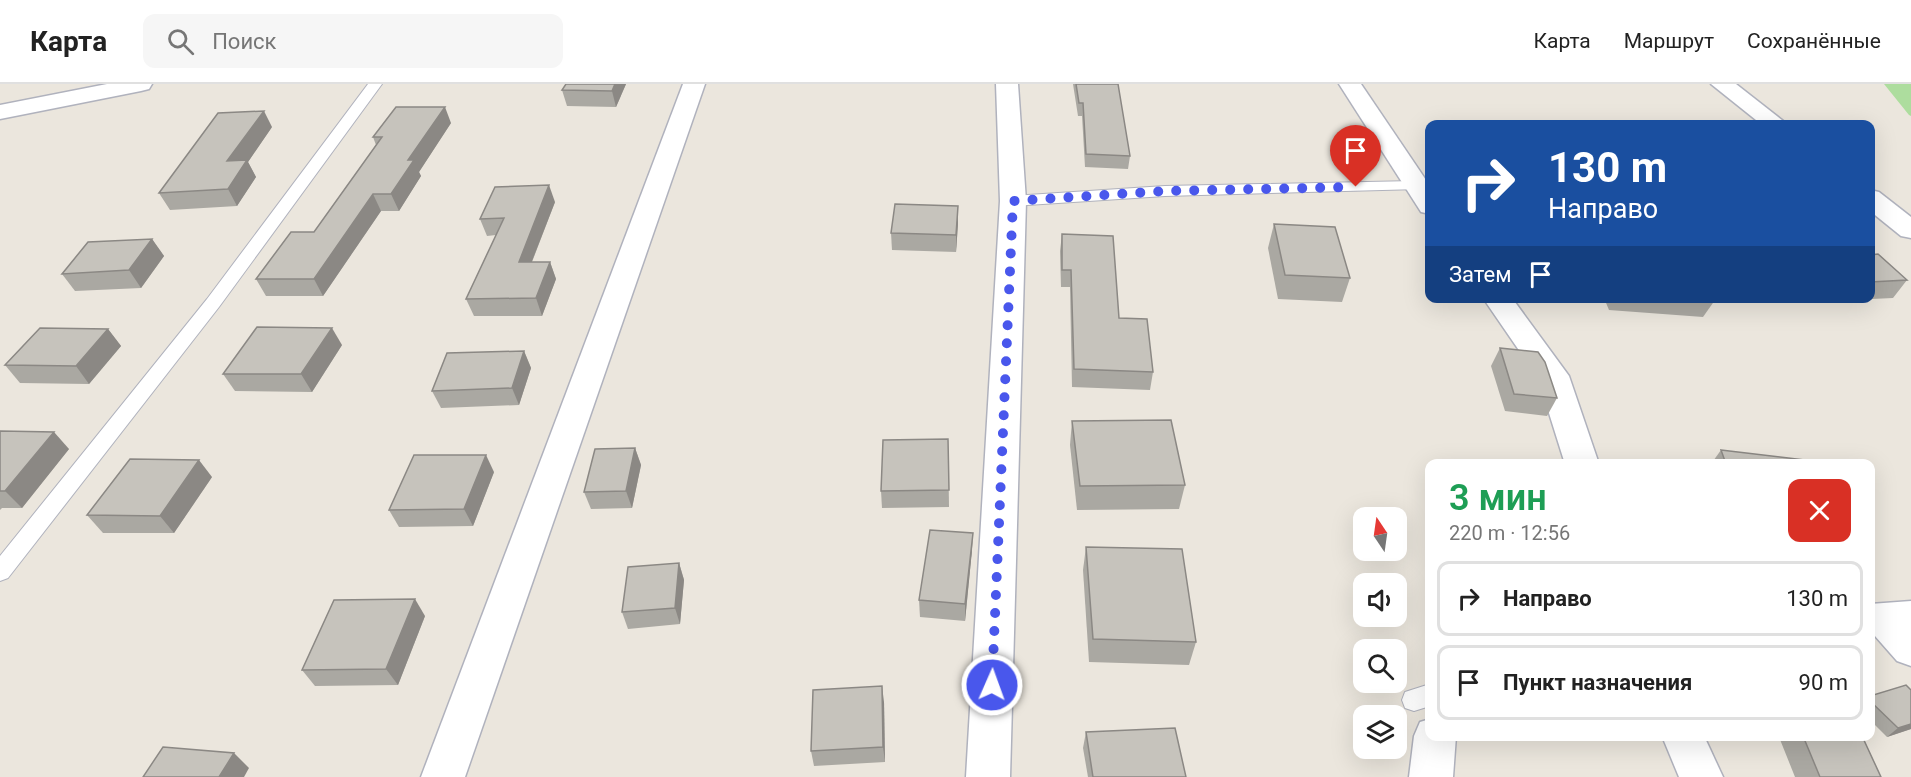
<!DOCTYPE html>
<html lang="ru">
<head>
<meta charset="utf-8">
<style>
	body { margin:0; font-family:Roboto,sans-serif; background:#f6f6f6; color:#222; height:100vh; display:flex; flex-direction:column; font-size:22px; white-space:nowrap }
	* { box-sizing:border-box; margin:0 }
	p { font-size:20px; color:#767676 }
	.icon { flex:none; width:33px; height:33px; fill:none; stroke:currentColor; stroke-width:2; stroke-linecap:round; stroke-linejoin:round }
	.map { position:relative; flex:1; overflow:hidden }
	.side { position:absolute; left:1425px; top:375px; width:450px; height:282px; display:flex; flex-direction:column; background:#fff; border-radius:12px; box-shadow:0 6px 24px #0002 }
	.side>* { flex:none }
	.guide { position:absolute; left:1425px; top:36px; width:450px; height:183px; border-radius:12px; box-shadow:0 6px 24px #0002; background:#1a4fa0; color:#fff; overflow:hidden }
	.needle { width:39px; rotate:347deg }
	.fabs { position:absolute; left:1353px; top:423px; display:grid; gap:12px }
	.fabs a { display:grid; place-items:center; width:54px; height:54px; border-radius:12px; background:#fff; box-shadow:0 6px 24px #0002; font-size:30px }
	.pin { position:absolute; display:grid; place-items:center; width:51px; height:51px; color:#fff; margin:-62px -26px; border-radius:50% 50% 50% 0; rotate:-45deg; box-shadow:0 0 6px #0007 }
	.pin .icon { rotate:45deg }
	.me { position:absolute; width:66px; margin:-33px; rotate:2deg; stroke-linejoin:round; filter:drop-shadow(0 0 4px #0008) }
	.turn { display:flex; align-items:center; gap:21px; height:126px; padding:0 24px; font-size:27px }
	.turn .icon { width:78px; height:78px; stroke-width:2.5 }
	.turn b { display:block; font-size:42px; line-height:51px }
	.then { display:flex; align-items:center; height:57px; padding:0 24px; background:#0003; gap:12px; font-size:22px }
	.round { display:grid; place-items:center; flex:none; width:63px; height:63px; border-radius:12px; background:#f6f6f6 }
	.headline { display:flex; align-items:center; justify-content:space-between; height:102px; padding:0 24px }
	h1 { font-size:36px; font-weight:600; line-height:45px; color:#1e9e55 }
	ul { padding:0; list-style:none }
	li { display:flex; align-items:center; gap:18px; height:75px; margin:0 12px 9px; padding:0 12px; border:3px solid #e0e0e0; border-radius:12px }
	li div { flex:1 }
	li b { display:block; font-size:22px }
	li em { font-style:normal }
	header { display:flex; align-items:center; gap:36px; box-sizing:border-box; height:84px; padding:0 30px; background:#fff; border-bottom:2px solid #e0e0e0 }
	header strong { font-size:28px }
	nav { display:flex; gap:33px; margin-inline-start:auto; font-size:21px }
	.search { width:420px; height:54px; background:#f6f6f6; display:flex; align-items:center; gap:15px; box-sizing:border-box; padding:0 21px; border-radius:12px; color:#767676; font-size:22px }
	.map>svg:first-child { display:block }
	.green { fill:#addd9e }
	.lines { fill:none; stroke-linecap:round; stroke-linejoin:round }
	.service-casing { stroke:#b0b2bd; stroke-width:2 }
	.minor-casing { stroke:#b0b2bd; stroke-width:3 }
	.service { fill:#fff; fill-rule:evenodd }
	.minor { fill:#fff; fill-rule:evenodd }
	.wall { fill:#aaa8a2 }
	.shaded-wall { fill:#8b8884 }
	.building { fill:#c6c3bc; stroke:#8b8884; stroke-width:1.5 }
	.route { stroke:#4957ec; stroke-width:10; stroke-dasharray:0 18 }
</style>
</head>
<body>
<header>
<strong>Карта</strong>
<div class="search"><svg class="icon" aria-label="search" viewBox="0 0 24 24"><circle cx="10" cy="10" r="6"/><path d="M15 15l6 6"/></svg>Поиск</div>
<nav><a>Карта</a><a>Маршрут</a><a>Сохранённые</a></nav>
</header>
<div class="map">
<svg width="1911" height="693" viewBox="0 0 1911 693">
	<rect width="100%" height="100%" fill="#ebe6dd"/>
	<path class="green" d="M1884,0h27v32l-2,-1z"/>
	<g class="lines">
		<g class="service-casing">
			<g id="service">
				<path d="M368,0h14l-163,223 -211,271 -8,3v-25l207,-257z"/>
				<path d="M1415,97l8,5 -3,3 -255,7 -152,10 -8,-5 8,-5 152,-10z"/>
				<path d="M1430,600v22l-16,5 -9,-3 -3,-8 3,-8z"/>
			</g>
		</g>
		<g class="minor-casing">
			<g id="minor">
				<path d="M107,0h45l-3,5 -8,2 -141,28v-14z"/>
				<path d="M683,0h22l-240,693h-44z"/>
				<path d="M996,0h22l8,117 -16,576h-44l34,-576z"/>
				<path d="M1339,0h22l69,102v28l-9,-2z"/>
				<path d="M1711,0h25l51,40h-26z"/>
				<path d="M1870,106l9,2 32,25v21l-10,-2 -31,-25z"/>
				<path d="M1483,214h29l57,78 30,88h-34l-27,-86z"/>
				<path d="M1911,517v65l-14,-5 -22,-25h-5v-32z"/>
				<path d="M1430,635v17h26l-3,41h-44l5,-41 6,-14z"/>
				<path d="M1662,652h42l19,41h-44z"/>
			</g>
		</g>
		<use href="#service" class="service"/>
		<use href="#minor" class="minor"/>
	</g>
	<g class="wall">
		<path d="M566,0h60l-10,23 -49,-1 -5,-16z"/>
		<path d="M1073,0h45l12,72 -2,13 -43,-2 -3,-51h-4z"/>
		<path d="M451,39l-32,49 2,4 -22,35h-18l-58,85h-57l-10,-17 58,-47 62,-87 -3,-8z"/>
		<path d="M272,43l-24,35 8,15 -19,29 -67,4 -11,-17z"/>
		<path d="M555,118l-23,60h18l6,17 -14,37h-68l-8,-17 30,-64 -9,1 -7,-17z"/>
		<path d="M958,122v17l-2,29 -64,-2 -1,-17z"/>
		<path d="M1274,140l76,54 -8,24 -64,-3 -10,-51z"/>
		<path d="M1062,150l57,84 34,54 -3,18 -78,-3 -2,-100h-9l-1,-36z"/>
		<path d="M152,155l12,17 -23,32 -66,3 -13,-17z"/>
		<path d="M1870,171l37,25 -14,18 -43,2 -1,-2h21z"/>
		<path d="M1604,214h110l1,2 -12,17 -94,-7z"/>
		<path d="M108,245l13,17 -32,38 -69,-1 -15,-18z"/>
		<path d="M342,261l-30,47 -77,-1 -12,-17z"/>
		<path d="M1500,264l57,50 -10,18 -42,-5 -14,-45z"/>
		<path d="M524,267l7,17 -12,37 -78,3 -9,-17z"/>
		<path d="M1072,337l113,64 -6,24 -102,1 -7,-65z"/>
		<path d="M0,347l69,18 -47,59h-20l-2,2z"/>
		<path d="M948,355l1,68 -67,1 -1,-17z"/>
		<path d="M635,364l6,17 -9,43 -41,1 -7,-17z"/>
		<path d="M1721,366l108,14h-118z"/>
		<path d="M494,388l-21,54 -74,1 -10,-17z"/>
		<path d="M212,393l-38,56h-71l-16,-18z"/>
		<path d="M1086,463l110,95 -7,23 -100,-3 -6,-92z"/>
		<path d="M972,466l-7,71 -45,-4 -1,-17z"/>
		<path d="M679,479l5,17 -4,44 -52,5 -6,-17z"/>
		<path d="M425,532l-27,69 -83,1 -13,-16z"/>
		<path d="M1870,612l41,33 -24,8 -17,-17z"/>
		<path d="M884,618l1,60 -71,4 -3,-15z"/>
		<path d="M1086,648l100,45h-98l-5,-29z"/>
		<path d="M1780,652h82l19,41h-86l-16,-40z"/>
	</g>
	<g class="shaded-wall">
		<path d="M615,0h11l-10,23 -4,-16z"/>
		<path d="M445,23l6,16 -32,49 2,4 -22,35 -8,-17 17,-34z"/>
		<path d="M264,27l8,16 -24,35 8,15 -19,29 -9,-17 -1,-28z"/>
		<path d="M549,101l6,17 -30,77 -6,-17z"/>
		<path d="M373,110l8,17 -58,85 -9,-17z"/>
		<path d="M958,122v17l-2,29v-17z"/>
		<path d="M152,155l12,17 -23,32 -12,-18z"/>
		<path d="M550,178l6,17 -14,37 -6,-18z"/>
		<path d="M332,244l10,17 -30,47 -11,-18z"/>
		<path d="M108,245l13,17 -32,38 -13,-18z"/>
		<path d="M524,267l7,17 -12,37 -7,-17z"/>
		<path d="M54,348l15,17 -47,59 -17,-17z"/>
		<path d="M635,364l6,17 -9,43 -6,-17z"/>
		<path d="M486,371l8,17 -21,54 -9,-17z"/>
		<path d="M199,376l13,17 -38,56 -14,-17z"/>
		<path d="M973,449l-1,17 -7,71v-17z"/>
		<path d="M679,479l5,17 -4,44 -5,-16z"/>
		<path d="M415,515l10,17 -27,69 -12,-16z"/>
		<path d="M882,602l2,16 1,60 -2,-15z"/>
		<path d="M1911,640v5l-24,8 11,-9z"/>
		<path d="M234,669l15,15 -5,9h-25z"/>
	</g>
	<g class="building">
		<path d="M566,0h49l-3,7 -50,-1z"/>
		<path d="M1076,0h42l12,72 -44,-2 -3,-51h-4z"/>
		<path d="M396,23h49l-37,53h6l-23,34h-18l-59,85h-58l35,-47h23l68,-95h-9z"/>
		<path d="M264,27l-37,50 20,-1 -19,29 -69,4 59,-80z"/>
		<path d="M549,101l-30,77h31l-14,36 -70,1 38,-81 -24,1 15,-32z"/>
		<path d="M895,120l63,2 -2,29 -65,-2z"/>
		<path d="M1274,140l61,3 15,51 -65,-3z"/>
		<path d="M1062,150l51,2 6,82 28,1 6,53 -79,-3 -3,-99h-9z"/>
		<path d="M152,155l-23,31 -67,4 26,-32z"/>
		<path d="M1878,170l29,26 -37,2v-27z"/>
		<path d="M1695,214h19l1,2z"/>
		<path d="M257,243l75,1 -31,46h-78z"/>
		<path d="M40,244l68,1 -32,37 -71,-1z"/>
		<path d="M1500,264l38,4 7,10 12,36 -43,-4z"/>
		<path d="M524,267l-12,37 -80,3 15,-38z"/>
		<path d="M1171,336l14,65 -105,1 -8,-65z"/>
		<path d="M0,347l54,1 -49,59h-5z"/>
		<path d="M948,355l1,51 -68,1 2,-51z"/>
		<path d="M635,364l-9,43 -42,1 11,-43z"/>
		<path d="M1721,366l108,13v1h-103z"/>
		<path d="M414,371h72l-22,54 -75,1z"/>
		<path d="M130,375l69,1 -39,56 -73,-1z"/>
		<path d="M930,446l43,3 -8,71 -46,-4z"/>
		<path d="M1086,463l96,2 14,93 -103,-3z"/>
		<path d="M679,479l-4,45 -53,4 6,-45z"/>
		<path d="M415,515l-29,70 -84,1 32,-70z"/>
		<path d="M1906,601l5,5v34l-13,4 -28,-27v-5z"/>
		<path d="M882,602l1,61 -72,4 2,-61z"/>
		<path d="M1175,644l11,49h-93l-7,-45z"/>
		<path d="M1803,652h59l19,41h-61z"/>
		<path d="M163,663l71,6 -15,24h-76z"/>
	</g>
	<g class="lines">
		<path class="route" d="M992,601l21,-484 152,-10 191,-4"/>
	</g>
</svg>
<div class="fabs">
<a><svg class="needle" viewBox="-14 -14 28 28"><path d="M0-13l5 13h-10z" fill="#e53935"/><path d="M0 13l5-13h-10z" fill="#767676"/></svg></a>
<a><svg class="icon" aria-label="sound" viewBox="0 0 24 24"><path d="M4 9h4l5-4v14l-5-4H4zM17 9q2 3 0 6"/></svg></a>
<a><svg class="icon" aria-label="search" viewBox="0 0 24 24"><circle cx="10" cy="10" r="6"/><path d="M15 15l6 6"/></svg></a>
<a><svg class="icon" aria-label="layers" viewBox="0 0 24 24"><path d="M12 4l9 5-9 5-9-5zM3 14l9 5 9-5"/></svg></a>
</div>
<div class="pin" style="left:1356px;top:103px;background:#d93025"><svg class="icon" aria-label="arrive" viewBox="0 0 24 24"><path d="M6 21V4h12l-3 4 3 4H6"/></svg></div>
<svg class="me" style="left:992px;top:601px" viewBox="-20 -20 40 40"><circle r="17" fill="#4957ec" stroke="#fff" stroke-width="3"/><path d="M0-11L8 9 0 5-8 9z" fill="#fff"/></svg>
<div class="guide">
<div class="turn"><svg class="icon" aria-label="right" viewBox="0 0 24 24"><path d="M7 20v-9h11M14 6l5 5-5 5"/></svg><div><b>130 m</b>Направо</div></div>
<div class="then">Затем<svg class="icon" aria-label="arrive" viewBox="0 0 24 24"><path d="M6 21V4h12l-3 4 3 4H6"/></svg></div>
</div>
<section class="side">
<div class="headline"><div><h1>3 мин</h1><p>220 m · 12:56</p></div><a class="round" style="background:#d93025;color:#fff"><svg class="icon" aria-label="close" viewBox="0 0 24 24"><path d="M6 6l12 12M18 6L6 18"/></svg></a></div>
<ul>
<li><svg class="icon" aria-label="right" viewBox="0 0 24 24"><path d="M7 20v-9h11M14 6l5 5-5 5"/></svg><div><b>Направо</b></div><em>130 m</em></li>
<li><svg class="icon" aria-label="arrive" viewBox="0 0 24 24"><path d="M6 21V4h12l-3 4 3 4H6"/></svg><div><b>Пункт назначения</b></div><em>90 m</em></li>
</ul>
</section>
</div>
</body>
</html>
